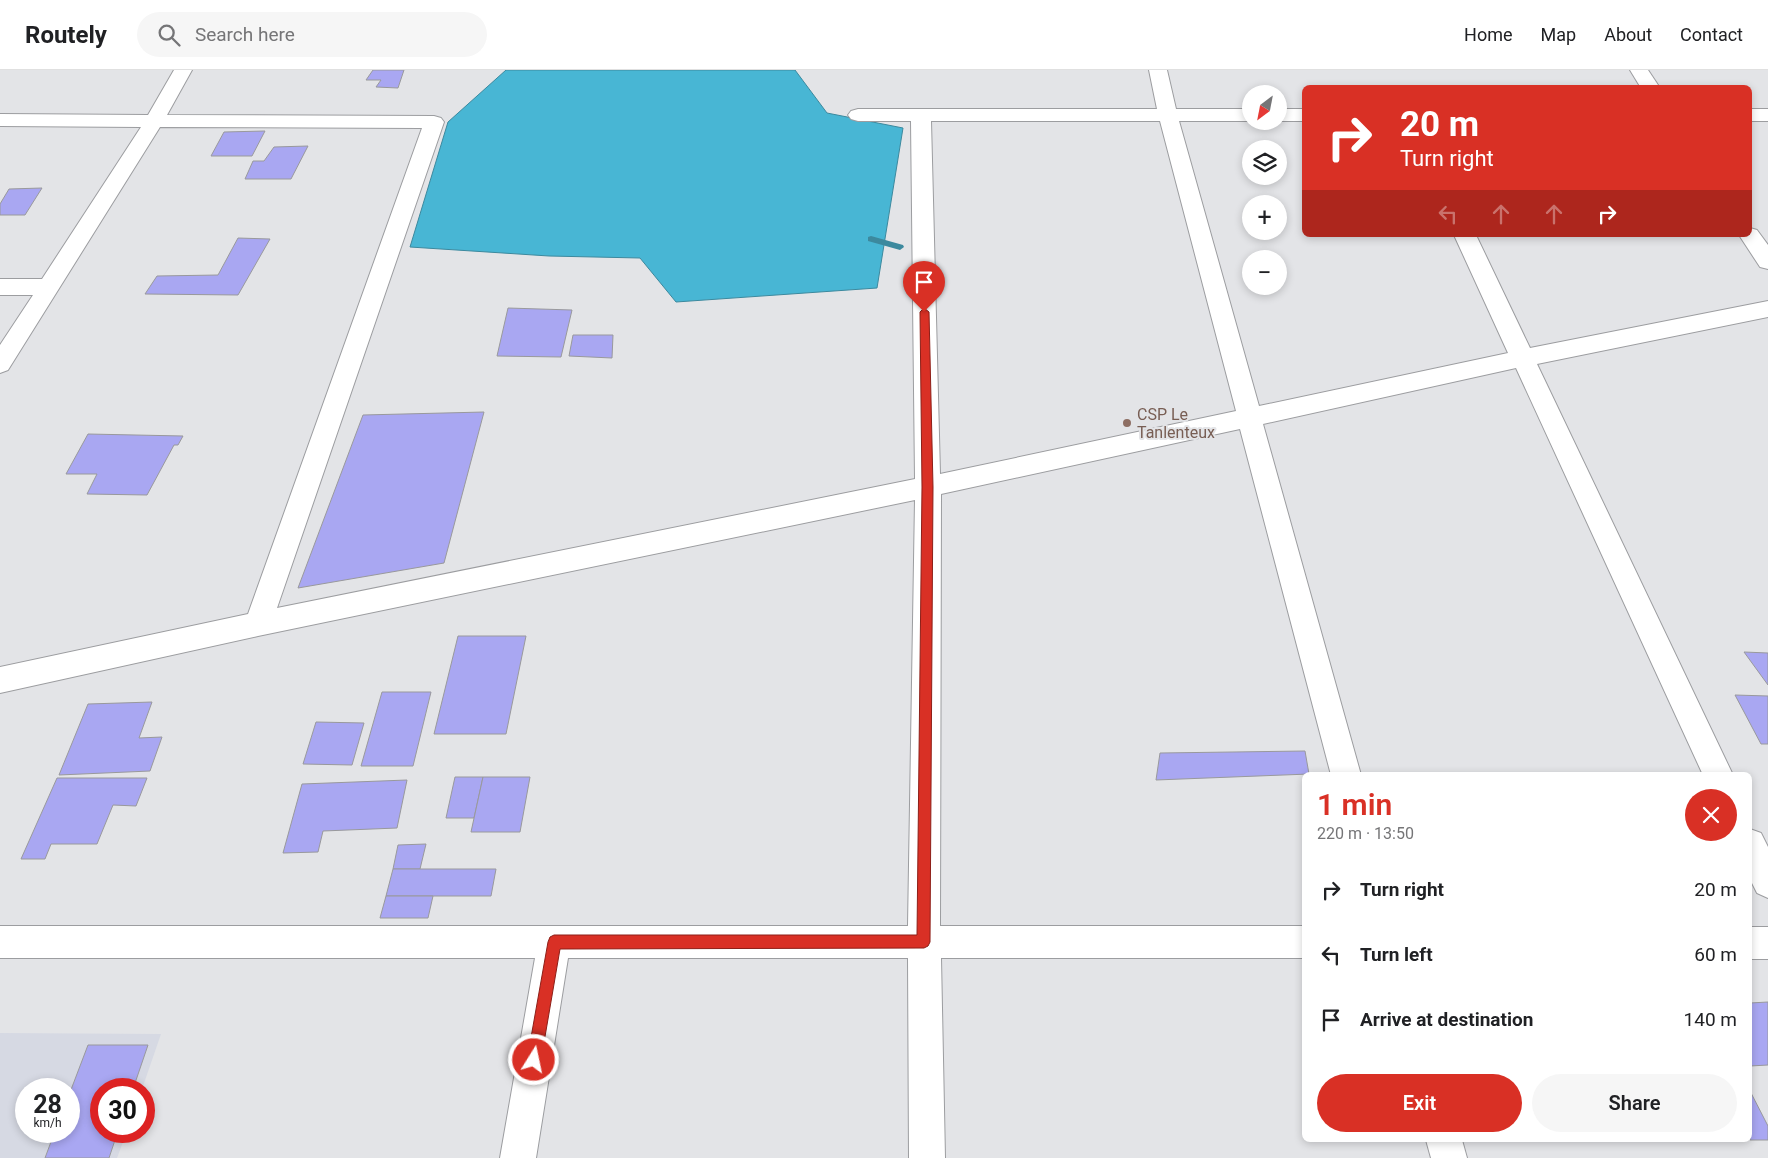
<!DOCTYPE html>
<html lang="en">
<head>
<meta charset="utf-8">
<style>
	body { margin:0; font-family:Roboto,sans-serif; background:#f6f6f6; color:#202124; height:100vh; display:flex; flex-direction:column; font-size:19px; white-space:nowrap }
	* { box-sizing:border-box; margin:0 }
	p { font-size:16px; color:#757577 }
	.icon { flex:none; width:28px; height:28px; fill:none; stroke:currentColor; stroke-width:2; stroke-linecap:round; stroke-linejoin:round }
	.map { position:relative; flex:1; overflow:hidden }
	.details { position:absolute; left:1302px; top:702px; width:450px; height:370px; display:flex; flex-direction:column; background:#fff; border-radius:8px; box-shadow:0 2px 8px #0003 }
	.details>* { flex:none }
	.banner { position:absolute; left:1302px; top:15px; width:450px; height:152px; border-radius:8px; box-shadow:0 2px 8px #0003; background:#d93025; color:#fff; overflow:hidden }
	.needle { width:32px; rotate:212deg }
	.fabs { position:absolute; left:1242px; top:15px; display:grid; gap:10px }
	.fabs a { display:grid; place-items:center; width:45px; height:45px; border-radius:50%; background:#fff; box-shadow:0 2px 8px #0003; font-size:25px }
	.speed { position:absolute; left:15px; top:1008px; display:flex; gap:10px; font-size:25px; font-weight:700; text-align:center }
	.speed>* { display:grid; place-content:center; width:65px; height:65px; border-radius:50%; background:#fff; box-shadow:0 2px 8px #0003; line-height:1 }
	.speed small { font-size:12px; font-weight:400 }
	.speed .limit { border:8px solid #d22; background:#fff; color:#111 }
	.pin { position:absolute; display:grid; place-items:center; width:42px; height:42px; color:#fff; margin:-51px -21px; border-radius:50% 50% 50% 0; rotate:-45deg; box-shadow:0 0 5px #0007 }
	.pin .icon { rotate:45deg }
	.me { position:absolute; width:55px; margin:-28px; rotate:10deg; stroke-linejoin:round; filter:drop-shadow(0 0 4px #0008) }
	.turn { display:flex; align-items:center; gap:18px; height:105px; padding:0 15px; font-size:22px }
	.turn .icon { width:65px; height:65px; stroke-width:2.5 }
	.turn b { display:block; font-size:35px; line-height:42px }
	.lanes { display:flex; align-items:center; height:48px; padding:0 15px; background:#0003; justify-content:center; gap:25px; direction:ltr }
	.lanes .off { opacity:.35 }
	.round { display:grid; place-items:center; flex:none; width:52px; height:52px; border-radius:26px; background:#f6f6f6 }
	.summary { display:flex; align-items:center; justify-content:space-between; height:85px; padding:0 15px }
	h1 { font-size:30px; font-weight:600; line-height:38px; color:#d93025 }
	.action { display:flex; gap:10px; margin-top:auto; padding:10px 15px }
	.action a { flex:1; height:58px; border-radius:30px; background:#d93025; color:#fff; font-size:20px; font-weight:600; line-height:58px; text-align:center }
	.action a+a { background:#f6f6f6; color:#202124 }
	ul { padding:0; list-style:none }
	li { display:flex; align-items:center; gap:15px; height:65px; padding:0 15px }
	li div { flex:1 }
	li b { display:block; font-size:19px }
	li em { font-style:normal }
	header { display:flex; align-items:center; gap:30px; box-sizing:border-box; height:70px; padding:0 25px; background:#fff; border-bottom:1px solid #e0e0e0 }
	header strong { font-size:24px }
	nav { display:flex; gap:28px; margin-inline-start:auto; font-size:18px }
	.search { width:350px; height:45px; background:#f6f6f6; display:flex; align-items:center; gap:12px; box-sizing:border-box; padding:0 18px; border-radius:28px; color:#757577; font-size:19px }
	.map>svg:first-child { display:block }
	.built { fill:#d6d9e3; fill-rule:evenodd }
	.water { fill:#48b6d4; stroke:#3c899e }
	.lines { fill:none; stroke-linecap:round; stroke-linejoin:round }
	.stream { fill:#3c899e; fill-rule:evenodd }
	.building { fill:#a9a7f2; stroke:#99999c }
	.minor-casing { stroke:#9c9da0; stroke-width:2 }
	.minor { fill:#fff; fill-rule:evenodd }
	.route { fill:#d93025; stroke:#8d1f18 }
	.education-dot { fill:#8d6e63; stroke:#e3e4e7; stroke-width:2 }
	.labels { text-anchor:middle; stroke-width:4; stroke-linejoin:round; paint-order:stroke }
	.education-label { font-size:16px; fill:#785e54; stroke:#e3e4e7; text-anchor:start }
</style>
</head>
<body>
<header>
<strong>Routely</strong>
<div class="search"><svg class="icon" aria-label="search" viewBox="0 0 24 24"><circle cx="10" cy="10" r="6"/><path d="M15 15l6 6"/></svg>Search here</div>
<nav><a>Home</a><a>Map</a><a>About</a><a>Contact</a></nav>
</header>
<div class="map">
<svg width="1768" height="1088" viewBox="0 0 1768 1088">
	<rect width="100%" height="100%" fill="#e3e4e7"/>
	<path class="built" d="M0,963l161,1 -19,55h-41v42h26l-10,27h-117zM26,1019h43v42h-43z"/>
	<path class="water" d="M506,0h289l32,43 76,15 -26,160 -201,14 -36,-44 -91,-2 -139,-9 38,-125z"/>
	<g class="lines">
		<path class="stream" d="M871,166l32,9 1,2 -4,3 -32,-9v-4z"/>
	</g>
	<g class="building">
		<path d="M373,0h31l-6,18 -22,-1 5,-7h-15z"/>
		<path d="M265,61l-13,25h-41l13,-24z"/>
		<path d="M308,76l-17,33h-46l8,-18h11l10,-14z"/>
		<path d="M42,118l-17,27h-25v-11l9,-15z"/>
		<path d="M238,168l32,1 -32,56 -93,-1 12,-18 61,-1z"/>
		<path d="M508,238l64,2 -11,47 -64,-1z"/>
		<path d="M573,265h40l-1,23 -43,-2z"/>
		<path d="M484,342l-40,151 -146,25 65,-173z"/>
		<path d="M88,364l95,2 -5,9h-4l-27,50 -60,-1 10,-20h-31z"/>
		<path d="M458,566h68l-20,98h-72z"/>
		<path d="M1744,582l24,1v32z"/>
		<path d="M382,622h49l-18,74h-52z"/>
		<path d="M1735,625l33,1v48h-7z"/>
		<path d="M152,632l-13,36 23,-1 -12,34 -91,4 29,-71z"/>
		<path d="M316,652l48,1 -12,42 -49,-1z"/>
		<path d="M1305,681l4,23 -153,6 4,-27z"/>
		<path d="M455,707h28l-9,41h-28z"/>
		<path d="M483,707h47l-10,55h-49z"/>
		<path d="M57,708h90l-11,28 -23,-1 -16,39h-46l-6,15h-24z"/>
		<path d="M407,710l-10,48 -74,3 -5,21 -35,1 19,-69z"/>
		<path d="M426,774l-6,25h-27l5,-24z"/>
		<path d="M393,799h103l-5,27h-105z"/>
		<path d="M386,826h47l-5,22h-48z"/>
		<path d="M1768,932v63l-18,1v-63z"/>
		<path d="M88,975h60l-15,44h-32v42h17l-9,27h-64l10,-27h14v-36z"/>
		<path d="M1750,1021l18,35v14h-18z"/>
	</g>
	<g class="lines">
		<g class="minor-casing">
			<g id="minor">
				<path d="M174,0h18l-25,45 267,1 7,2 3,4 -167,486 638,-129 -4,-358h-53l-7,-2 -3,-4 3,-4 7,-2h299l-8,-39h18l9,39h75v12h-72l80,285 249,-53 -54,-118h22l54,113 238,-47v16l-231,47 196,411h-30l-187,-407 -253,56 98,351h-30l-91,-346 -299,65 -1,432h365v32h-364l4,200h-36l-1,-200h-340l-32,200h-36l35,-200h-535v-32h908l7,-426 -657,136 -258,57v-26l248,-53 174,-486 -262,-1 -152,243 -8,3v-28l33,-50h-33v-16h42l99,-152 -141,-1v-12l148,1zM931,51h229l76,290 -296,63z"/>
				<path d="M1630,0h18l12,18h-19z"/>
				<rect x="1279" y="39" width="26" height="12"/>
				<rect x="1750" y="39" width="18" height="12"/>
				<path d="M1750,158l7,2 11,15v24l-8,-2 -21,-32h11z"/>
				<path d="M1750,759l11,4 7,14v51l-11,-5 -7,-14z"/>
				<rect x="1750" y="857" width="18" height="32"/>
				<path d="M1426,1070h36l5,18h-36z"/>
			</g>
		</g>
		<use href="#minor" class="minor"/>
	</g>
	<path class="route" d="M924,238l5,4 4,175 -3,455 -2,4 -4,2 -364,1 -19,111 -2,5 -5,2 -5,-2 -2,-5 21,-118 2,-5 4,-2h363l5,-448 -2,-175z"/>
	<circle class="education-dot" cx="1127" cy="353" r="5"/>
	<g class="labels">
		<g class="education-label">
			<text x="1137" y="350">CSP Le<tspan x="1137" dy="18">Tanlenteux</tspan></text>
		</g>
	</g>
</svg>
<div class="fabs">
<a><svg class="needle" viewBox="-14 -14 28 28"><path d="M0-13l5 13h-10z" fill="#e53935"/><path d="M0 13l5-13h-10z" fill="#757577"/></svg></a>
<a><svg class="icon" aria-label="layers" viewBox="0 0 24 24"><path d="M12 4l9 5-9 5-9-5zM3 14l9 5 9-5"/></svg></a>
<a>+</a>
<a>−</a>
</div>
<div class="speed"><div>28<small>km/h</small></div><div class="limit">30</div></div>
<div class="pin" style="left:924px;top:242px;background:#d93025"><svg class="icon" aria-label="arrive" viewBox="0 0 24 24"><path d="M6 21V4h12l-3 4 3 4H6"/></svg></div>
<svg class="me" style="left:534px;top:990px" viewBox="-20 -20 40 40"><circle r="17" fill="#d93025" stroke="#fff" stroke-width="3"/><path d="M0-11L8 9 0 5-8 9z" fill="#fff"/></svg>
<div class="banner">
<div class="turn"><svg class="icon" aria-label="right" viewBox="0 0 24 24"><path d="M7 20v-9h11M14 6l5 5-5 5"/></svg><div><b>20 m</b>Turn right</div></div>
<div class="lanes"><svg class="icon off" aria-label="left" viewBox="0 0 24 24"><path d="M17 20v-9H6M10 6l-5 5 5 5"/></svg><svg class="icon off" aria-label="ahead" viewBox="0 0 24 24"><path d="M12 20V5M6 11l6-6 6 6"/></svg><svg class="icon off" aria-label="ahead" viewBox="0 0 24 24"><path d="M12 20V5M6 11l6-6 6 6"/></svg><svg class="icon" aria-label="right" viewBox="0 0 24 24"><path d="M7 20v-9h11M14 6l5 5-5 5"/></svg></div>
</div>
<section class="details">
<div class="summary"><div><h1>1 min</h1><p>220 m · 13:50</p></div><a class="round" style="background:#d93025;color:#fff"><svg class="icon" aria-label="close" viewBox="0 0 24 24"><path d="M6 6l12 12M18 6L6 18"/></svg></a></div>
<ul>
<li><svg class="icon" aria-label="right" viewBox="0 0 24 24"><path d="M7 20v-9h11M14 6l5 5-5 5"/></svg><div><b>Turn right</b></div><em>20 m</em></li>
<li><svg class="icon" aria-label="left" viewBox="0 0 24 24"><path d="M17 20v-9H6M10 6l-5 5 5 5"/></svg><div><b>Turn left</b></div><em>60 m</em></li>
<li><svg class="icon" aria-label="arrive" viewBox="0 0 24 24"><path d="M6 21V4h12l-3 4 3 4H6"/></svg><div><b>Arrive at destination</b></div><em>140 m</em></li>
</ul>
<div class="action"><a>Exit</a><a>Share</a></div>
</section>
</div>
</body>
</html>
